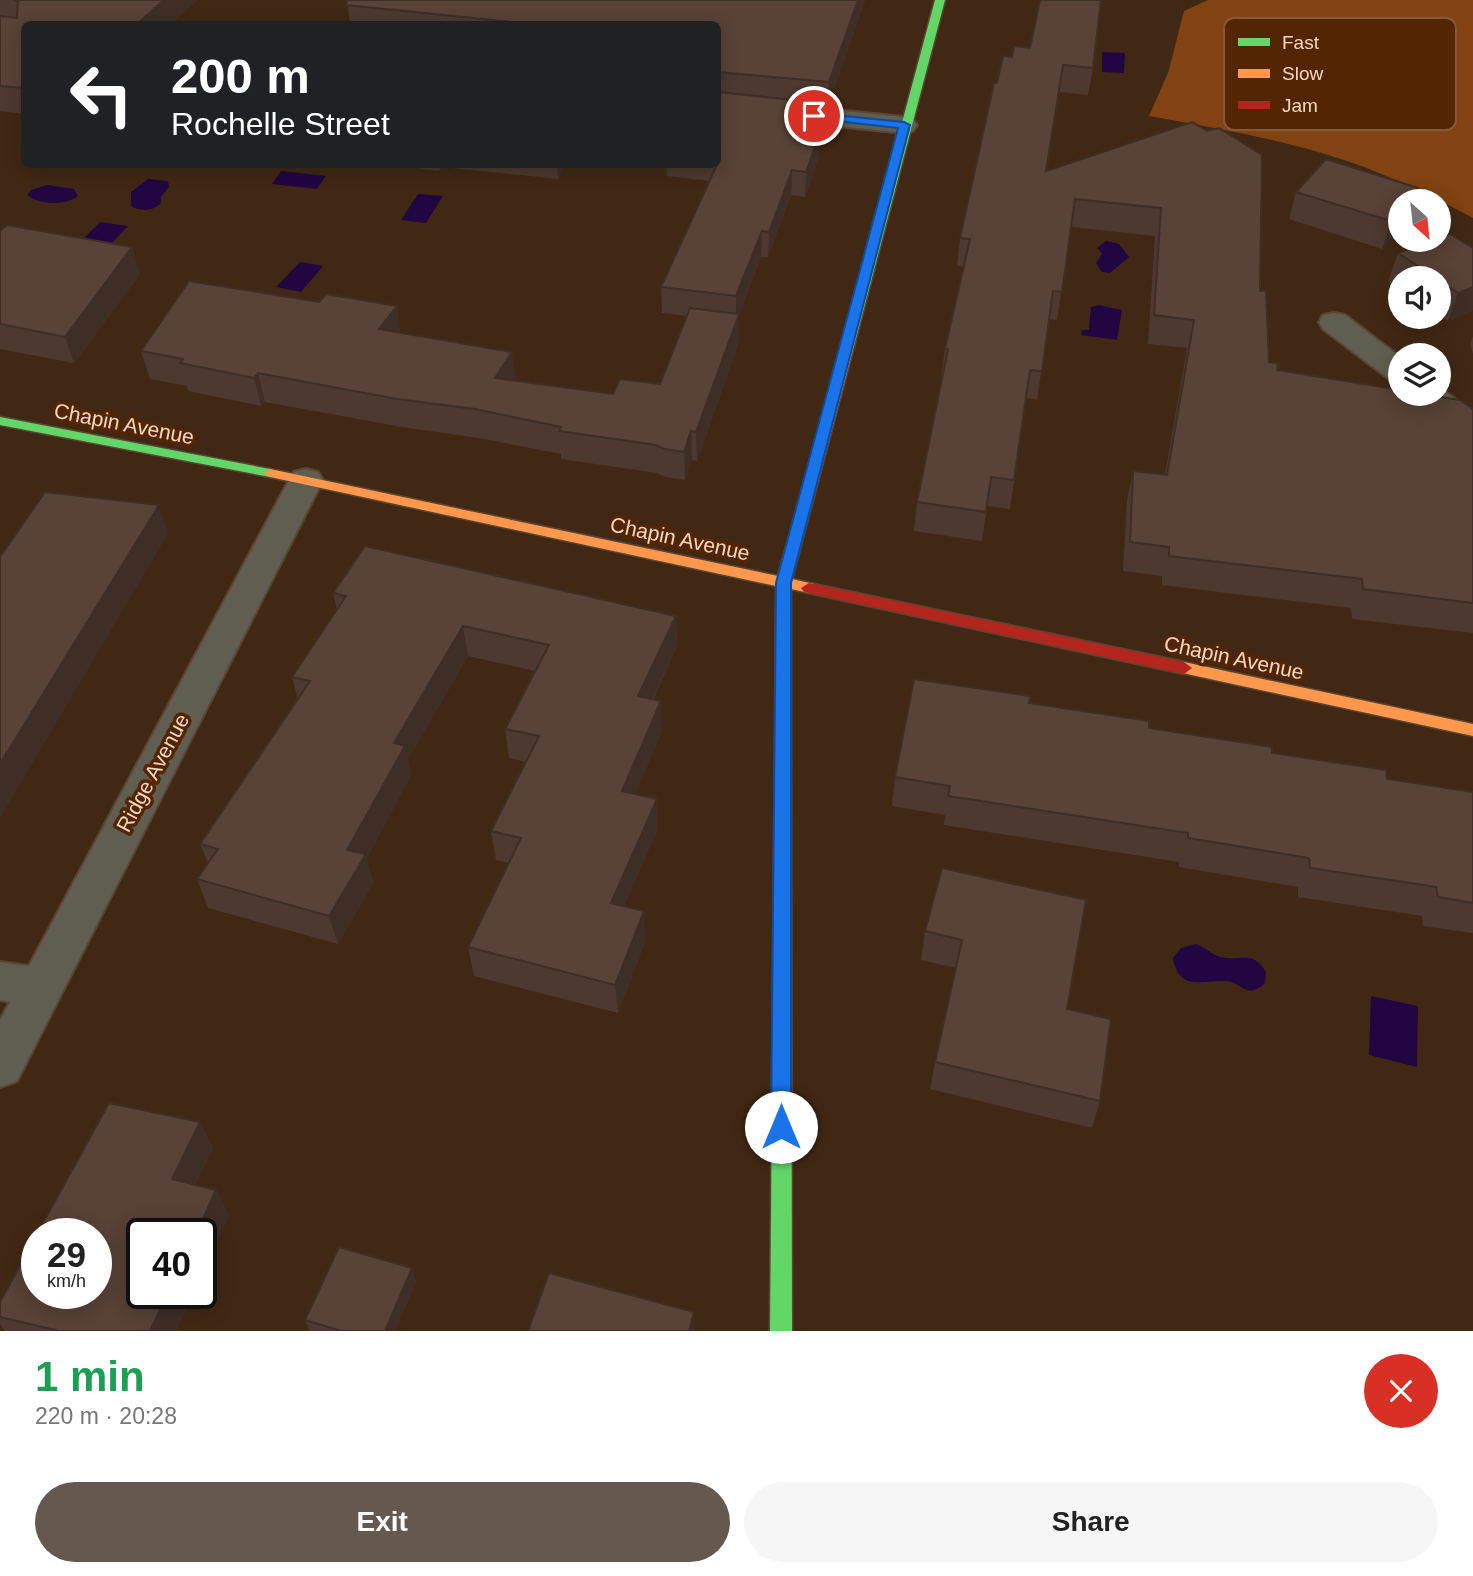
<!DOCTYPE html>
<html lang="en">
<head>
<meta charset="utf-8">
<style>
	body { margin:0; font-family:Arial,sans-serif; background:#f6f6f6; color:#222; height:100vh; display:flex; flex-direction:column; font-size:26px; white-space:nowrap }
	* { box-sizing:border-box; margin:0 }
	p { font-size:23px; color:#767676 }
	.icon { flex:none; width:38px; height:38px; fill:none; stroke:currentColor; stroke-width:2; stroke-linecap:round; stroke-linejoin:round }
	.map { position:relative; height:1331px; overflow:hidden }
	.details { display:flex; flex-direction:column; background:#fff; flex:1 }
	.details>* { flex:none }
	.banner { position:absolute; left:21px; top:21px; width:700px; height:147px; border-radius:10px; box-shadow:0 4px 18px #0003; background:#202124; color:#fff; overflow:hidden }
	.needle { width:46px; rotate:153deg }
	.fabs { position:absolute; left:1388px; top:189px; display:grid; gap:14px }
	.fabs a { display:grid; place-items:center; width:63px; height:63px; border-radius:50%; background:#fff; box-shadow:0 4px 18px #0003; font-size:35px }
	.speed { position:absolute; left:21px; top:1218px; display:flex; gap:14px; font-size:35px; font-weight:700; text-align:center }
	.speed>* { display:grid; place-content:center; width:91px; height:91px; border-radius:50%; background:#fff; box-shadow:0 4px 18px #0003; line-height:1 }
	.speed small { font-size:18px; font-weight:400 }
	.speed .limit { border:4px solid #111; border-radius:10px; background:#fff; color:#111 }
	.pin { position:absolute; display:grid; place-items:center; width:60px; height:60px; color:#fff; margin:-30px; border:4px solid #fff; border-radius:50%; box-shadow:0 2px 7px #0007 }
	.me { position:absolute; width:77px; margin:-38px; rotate:0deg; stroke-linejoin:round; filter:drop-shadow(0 0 5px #0008) }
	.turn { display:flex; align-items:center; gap:24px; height:147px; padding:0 35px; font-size:32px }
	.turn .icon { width:91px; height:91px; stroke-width:2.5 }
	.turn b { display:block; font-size:49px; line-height:60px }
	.round { display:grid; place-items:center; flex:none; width:74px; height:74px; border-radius:37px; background:#f6f6f6 }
	.head { display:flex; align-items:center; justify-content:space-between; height:119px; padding:0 35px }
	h1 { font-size:42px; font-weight:800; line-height:52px; color:#1e9e55 }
	.cta { display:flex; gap:14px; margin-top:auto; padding:14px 35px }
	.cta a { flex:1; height:80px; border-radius:42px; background:#64584f; color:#fff; font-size:28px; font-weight:800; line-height:80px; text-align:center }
	.cta a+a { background:#f6f6f6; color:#222 }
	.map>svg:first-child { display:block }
	.forest { fill:#824211 }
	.water { fill:#210642 }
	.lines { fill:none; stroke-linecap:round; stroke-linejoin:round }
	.street-casing { stroke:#5a4534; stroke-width:4 }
	.fast-casing { stroke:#5a4534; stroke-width:3 }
	.slow-casing { stroke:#5a4534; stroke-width:3 }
	.jam-casing { stroke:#5a4534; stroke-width:3 }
	.street { fill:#605e50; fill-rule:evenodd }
	.fast { fill:#63d668; fill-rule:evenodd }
	.slow { fill:#ff974d; fill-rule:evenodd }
	.jam { fill:#b3261e; fill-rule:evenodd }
	.wall { fill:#4d392f }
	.shaded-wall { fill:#3e2e26 }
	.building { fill:#594237; stroke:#3e2e26; stroke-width:2 }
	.route { fill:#1a73e8; stroke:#114b97; stroke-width:2 }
	.labels { text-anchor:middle; stroke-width:7; stroke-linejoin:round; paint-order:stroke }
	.street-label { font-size:21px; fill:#f4d6c4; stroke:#532502 }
	.key { fill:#532502; stroke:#835a3c; stroke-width:2 }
	.key-label { font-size:19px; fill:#f4d6c4 }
</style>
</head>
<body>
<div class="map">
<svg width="1473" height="1331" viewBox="0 0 1473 1331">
	<rect width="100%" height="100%" fill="#412814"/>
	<path class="forest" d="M1208,0h265v218c-41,-22 -82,-42 -126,-57 -64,-22 -132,-33 -198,-45l19,-43 16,-62z"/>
	<g class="water">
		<path d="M1102,52l23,1 -1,20 -22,-1z"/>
		<path d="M281,171l45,5 -9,13 -45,-5z"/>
		<path d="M148,179l20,2 1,6 -8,10v6c-8,8 -20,9 -30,3v-14z"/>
		<path d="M47,185l27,4 4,7c-12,10 -39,9 -51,-1l4,-5z"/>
		<path d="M418,194l25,2 -17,27 -25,-3z"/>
		<path d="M100,222l28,4 -16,17 5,2 -45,5z"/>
		<path d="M1106,241l13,3 10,13 -19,16 -8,-1 -6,-9 6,-9 -5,-6z"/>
		<path d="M300,262l23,4 -22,26 -25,-5z"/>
		<path d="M1099,305l23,5 -5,30 -36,-5 1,-5h7l2,-23z"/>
		<path d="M1196,944c9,3 16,11 25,13 19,5 32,-8 45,15l-1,11c-18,18 -25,-2 -39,-2 -24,-1 -47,11 -53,-23l8,-10z"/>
		<path d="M1371,996l47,10 -1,61 -48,-12z"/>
	</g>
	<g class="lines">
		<g class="street-casing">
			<g id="street">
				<path d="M718,98l186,19 9,2 4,6 -4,6 -9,2 -186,-19z"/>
				<path d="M1334,313l11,2 55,42v25l-11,-3 -66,-50 -4,-7 4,-7z"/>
				<path d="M1439,387l34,25v26l-12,-3 -44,-34 -5,-7h26z"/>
				<path d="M306,469l12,3 5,8 -306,601 -17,6v-67l10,-18 -10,-2v-38l29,4 260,-486 5,-8z"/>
			</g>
		</g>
		<g class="fast-casing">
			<g id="fast">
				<path d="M935,0h10l-91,346 -6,4 -5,-1 -1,-3z"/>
				<path d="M0,417l270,52 7,4 -7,4 -270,-52z"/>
				<path d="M783,756l6,2 2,4 1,569h-22l5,-569 2,-4z"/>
			</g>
		</g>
		<g class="slow-casing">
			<g id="slow">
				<path d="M848,342l6,4 -62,233 22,5 3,4 -8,5 -18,-4v173l-2,4h-12l-2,-4 1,-176 -506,-109 -7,-4 7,-4 508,107 64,-230z"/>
				<path d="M1184,662l289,62v12l-295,-64 -2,-4z"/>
			</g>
		</g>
		<g class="jam-casing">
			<path id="jam" d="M809,583l375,79 8,6 -8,6 -380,-82 -3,-4z"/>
		</g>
		<use href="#street" class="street"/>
		<use href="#fast" class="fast"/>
		<use href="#slow" class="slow"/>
		<use href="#jam" class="jam"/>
	</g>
	<g class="wall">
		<path d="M0,0h197l-26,24h-147v90l-24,-3z"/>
		<path d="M347,0h518l-37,107 -6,-1 -1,21 -2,5v25l-14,40 -14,-2 -23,62h-7l-22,58v27l-42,119 -5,-1 -7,20 -20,-3 -8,-4 -96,-14v-5l-82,-16 -77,-11 -137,-25 -4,4 -73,-15 -1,-5 -37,-7 -9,-28 260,-18 114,48 98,13 47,-10 27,-68 -25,-3 -1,-26 49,-106 -43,-5 -1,-12h52v-140h-368z"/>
		<path d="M1003,56l90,12 -5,27 -29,-3 -13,79 146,-49 68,169 9,71 8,8 196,39v224l-121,-14 -1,-11 -189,-23v-9l-39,-5 4,-71 6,-29 32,3 22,-126 -39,-4 7,-108 -84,-9 -14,93 -8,-1 -12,81 -11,-2 -16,111 -23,-3 -5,35 -68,-10 3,-29 26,-125h-2l4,-28 19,-82 -7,-1 3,-28z"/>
		<path d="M388,164h179l-9,15 -117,-12 -2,4z"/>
		<path d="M1418,188l-4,13h-14v26l-18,22 -93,-30 7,-27z"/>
		<path d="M0,231l140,43 -66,89 -74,-14z"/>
		<path d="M1434,240l39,71 -25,10 -10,-6v-37h-38v11l-12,-7 10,-29z"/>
		<path d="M1473,336v18l-3,-10z"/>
		<path d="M333,593l343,23 1,30 -24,54 9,31 -27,63 23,34 -34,78 22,33 -28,74 -144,-37 -6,-29 41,-84 -13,-3 -5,-29 35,-69 -17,-4 -4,-29 30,-58 -67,-15 -60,103 3,16 -44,83 6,25 -35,61 -130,-36 -11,-29 11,-16 -8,-19 98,-145 -6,-22 45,-67z"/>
		<path d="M1029,703l243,50 115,26 86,13v141l-50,-7 -1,-10 -124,-19v-10l-119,-20v-5l-235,-37 1,-10 -53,-9 3,-29z"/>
		<path d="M942,868l125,141 33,92 -8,27 -162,-39 5,-27 21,-94 -35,-8 4,-29z"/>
		<path d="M200,1122l13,27 -18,36 21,5 13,26 -87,77h51l-17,38h-171l-5,-7v-22z"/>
		<path d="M416,1281l-21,50h-85l-5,-11z"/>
	</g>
	<g class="shaded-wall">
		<path d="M164,0h33l-26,24h-34z"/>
		<path d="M858,0h7l-37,107 1,-25z"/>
		<path d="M822,103l-1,24 -10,29 1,-25z"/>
		<path d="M820,132l-1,25 -14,40 1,-25z"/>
		<path d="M557,164h10l-9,15z"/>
		<path d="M792,170l-1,25 -23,62 1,-25z"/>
		<path d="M1418,188l-4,13h-7z"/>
		<path d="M1400,210v17l-18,22 9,-28z"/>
		<path d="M762,231l-1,26 -22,58v27l-42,119 -1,-29 40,-110v-26z"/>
		<path d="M132,247l8,27 -66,89 -9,-26z"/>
		<path d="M1473,287v24l-25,10 10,-28z"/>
		<path d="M397,306l4,28 -22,-5z"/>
		<path d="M512,352l4,28 -21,-2z"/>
		<path d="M258,373l7,29 -4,4 -7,-28z"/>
		<path d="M691,431l1,29 -7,20 -1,-28z"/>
		<path d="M159,505l9,29 -168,284v-54z"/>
		<path d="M676,616l1,30 -37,80 -2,-30z"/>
		<path d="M463,626l5,30 -60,103 3,16 -44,83 6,25 -35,61 -9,-28 18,-66 47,-107z"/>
		<path d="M661,701l1,30 -38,89 -2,-29z"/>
		<path d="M657,799l1,29 -45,103 -2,-28z"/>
		<path d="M644,911l2,28 -28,74 -3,-28z"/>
		<path d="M200,1122l13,27 -28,56 -13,-26z"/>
		<path d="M216,1190l13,26 -28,59v-41h-5z"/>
		<path d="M412,1268l4,13 -21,50h-10z"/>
		<path d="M168,1293h25l-17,38h-26z"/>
		<path d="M694,1312l1,19h-6z"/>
	</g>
	<g class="building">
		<path d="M13,0h151l-27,24h-113v64l-24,-2v-70l17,2 1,-17z"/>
		<path d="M347,0h511l-29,82 -111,-10v-24l1,-3 -1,-1v-20h-187l-185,-19z"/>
		<path d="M1040,0h61l-8,68 -30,-3 -17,106 146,-49 15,9 12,-3 43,27 -2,136h6l3,71 9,2 -1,6 123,20v4h21l39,6 13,9v194l-110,-14 -1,-10 -193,-23v-9l-39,-5 3,-71 34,4 27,-155 -40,-5 7,-107 -86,-9 -13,93 -9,-1 -11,80 -12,-1 -16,110 -23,-3 -5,35 -69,-10 31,-153h-3l25,-110 -10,-1 34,-155h3l6,-27 9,1 2,-11 16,2z"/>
		<path d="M718,92l104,11 -10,28 8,1 -14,40 -14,-2 -23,62 -7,-1 -26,65 -75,-9 59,-129h-2z"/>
		<path d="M1326,159l92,29 -11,13h-7v9l-9,11 -95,-29z"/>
		<path d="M7,225l125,22 -67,90 -65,-13v-93z"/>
		<path d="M1450,234l23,14v39l-15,6 -20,-13v-2h-2l-38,-25 36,-13h4v-2z"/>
		<path d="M189,281l130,21 7,-8 71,12 -18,23 133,23 -17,26 118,16 7,-15 40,5 30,-76 49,6 -43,118 -5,-1 -7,21 -20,-3 -8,-4 -97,-14 2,-4 -86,-18 -78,-10 -139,-26 -4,5 -74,-15 3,-4 -42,-8z"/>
		<path d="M45,492l114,13 -159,259v-207z"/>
		<path d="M365,546l311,70 -38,80 23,5 -39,90 35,8 -46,104 33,8 -29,74 -147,-38 53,-109 -30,-7 48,-95 -34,-7 44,-84 -86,-19 -69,117 11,3 -58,104 19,4 -37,62 -132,-37 21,-30 -18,-5 110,-163 -18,-4 54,-81 -13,-3z"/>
		<path d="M914,679l116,17 -1,7 120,18v7l123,19v6l114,17 1,9 86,13v111l-35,-6 -2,-10 -126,-19 -1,-10 -121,-20v-5l-240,-37 2,-10 -55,-9z"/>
		<path d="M942,868l144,32 -19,109 44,10 -11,82 -165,-39 27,-122 -37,-9z"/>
		<path d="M109,1103l91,19 -28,57 44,11 -20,44h-54v59h26l-18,38h-91l-59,-14v-15l37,-67v58h59v-59h-59z"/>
		<path d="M339,1247l73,21 -27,63h-44l-36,-11z"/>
		<path d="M549,1273l145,39 -5,19h-161z"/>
	</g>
	<path class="route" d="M814,113l90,9 6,3 -119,458v544l-3,7 -7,3 -7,-3 -3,-7 5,-544 122,-455 -88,-10v-4z"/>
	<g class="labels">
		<g class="street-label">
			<text transform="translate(124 424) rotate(11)" y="7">Chapin Avenue</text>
			<text transform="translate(680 539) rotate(12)" y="7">Chapin Avenue</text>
			<text transform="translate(1234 658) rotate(12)" y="7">Chapin Avenue</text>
			<text transform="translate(153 773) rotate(-62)" y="7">Ridge Avenue</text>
		</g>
	</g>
	<rect x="1224" y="18" width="232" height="112" rx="10" class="key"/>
	<rect x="1238" y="38" width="32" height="8" fill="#63d668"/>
	<rect x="1238" y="69" width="32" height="9" fill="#ff974d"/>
	<rect x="1238" y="101" width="32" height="8" fill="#b3261e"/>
	<g class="key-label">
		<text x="1282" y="49">Fast</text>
		<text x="1282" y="80">Slow</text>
		<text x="1282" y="112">Jam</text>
	</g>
</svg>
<div class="fabs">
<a><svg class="needle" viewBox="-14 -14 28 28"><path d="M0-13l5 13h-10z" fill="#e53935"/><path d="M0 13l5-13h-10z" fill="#767676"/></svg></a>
<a><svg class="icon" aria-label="sound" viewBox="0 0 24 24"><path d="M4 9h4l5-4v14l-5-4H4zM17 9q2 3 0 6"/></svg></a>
<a><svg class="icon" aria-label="layers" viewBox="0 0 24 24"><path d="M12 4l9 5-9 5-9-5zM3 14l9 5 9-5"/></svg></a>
</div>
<div class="speed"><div>29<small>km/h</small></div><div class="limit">40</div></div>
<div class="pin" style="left:814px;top:116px;background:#d93025"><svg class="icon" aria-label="arrive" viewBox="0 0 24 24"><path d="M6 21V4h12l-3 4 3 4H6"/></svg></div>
<svg class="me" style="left:781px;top:1127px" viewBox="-20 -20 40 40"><circle r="19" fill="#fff"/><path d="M0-13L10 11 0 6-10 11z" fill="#1a73e8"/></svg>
<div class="banner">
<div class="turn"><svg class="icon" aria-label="left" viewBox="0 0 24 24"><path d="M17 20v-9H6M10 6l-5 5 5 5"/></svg><div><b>200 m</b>Rochelle Street</div></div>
</div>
</div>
<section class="details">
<div class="head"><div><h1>1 min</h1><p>220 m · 20:28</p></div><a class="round" style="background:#d93025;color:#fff"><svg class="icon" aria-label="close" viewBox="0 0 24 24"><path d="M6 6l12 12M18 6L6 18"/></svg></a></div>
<div class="cta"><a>Exit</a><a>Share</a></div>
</section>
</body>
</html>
